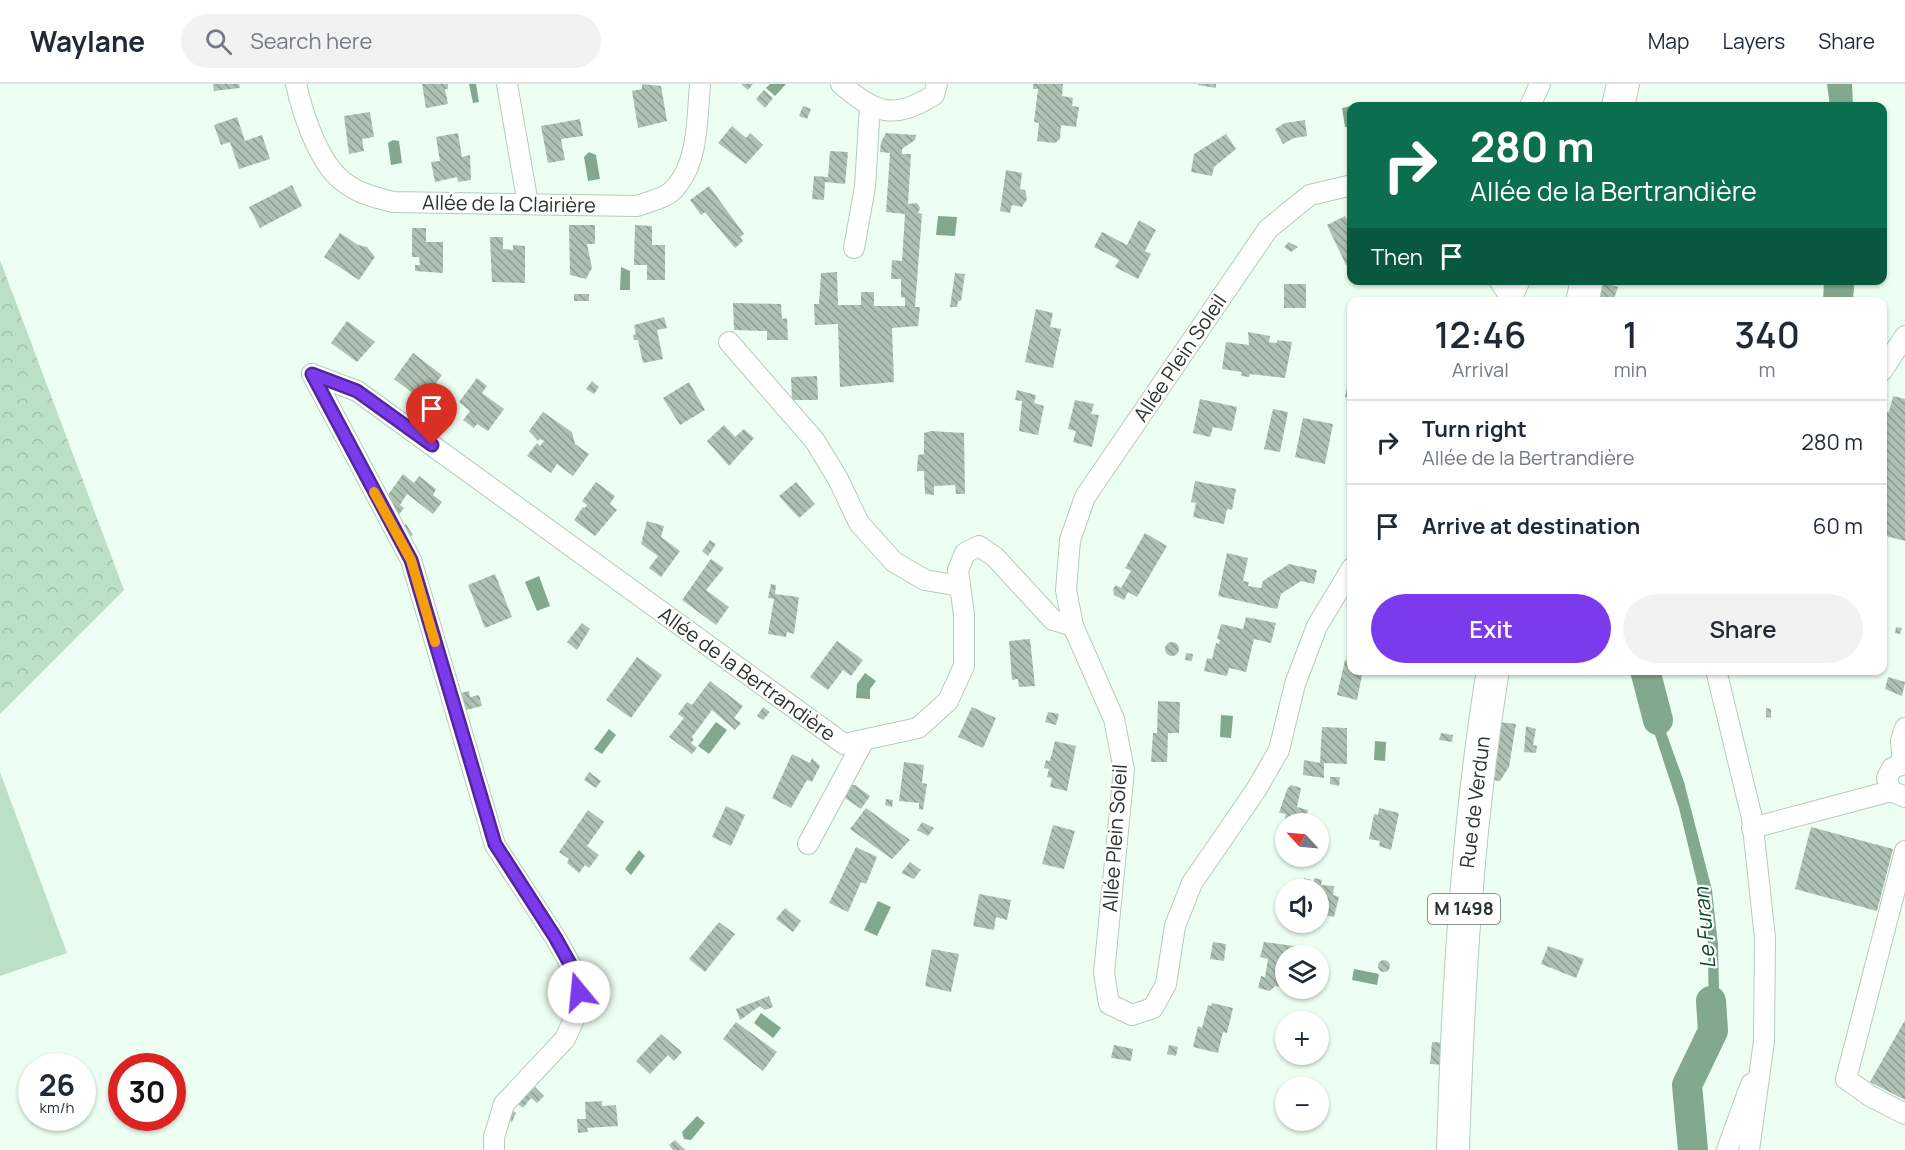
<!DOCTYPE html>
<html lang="en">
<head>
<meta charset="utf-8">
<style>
	body { margin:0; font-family:Manrope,sans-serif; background:#f2f2f3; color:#1f2937; height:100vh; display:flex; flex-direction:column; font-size:22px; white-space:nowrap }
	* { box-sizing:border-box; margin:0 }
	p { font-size:20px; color:#747a83 }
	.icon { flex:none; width:33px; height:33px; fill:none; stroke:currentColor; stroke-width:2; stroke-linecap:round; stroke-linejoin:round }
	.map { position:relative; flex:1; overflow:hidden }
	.details { position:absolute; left:1347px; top:213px; width:540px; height:378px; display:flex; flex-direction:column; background:#fff; border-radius:12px; box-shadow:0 2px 4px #0004 }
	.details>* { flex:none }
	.hud { position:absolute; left:1347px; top:18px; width:540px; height:183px; border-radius:12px; box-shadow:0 2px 4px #0004; background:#0b6e4f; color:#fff; overflow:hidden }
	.needle { width:39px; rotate:296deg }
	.buttons { position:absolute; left:1275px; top:729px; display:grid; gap:12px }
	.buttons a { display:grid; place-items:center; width:54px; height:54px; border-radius:50%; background:#fff; box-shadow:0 2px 4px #0004; font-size:30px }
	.speed { position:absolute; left:18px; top:969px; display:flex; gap:12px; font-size:30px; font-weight:700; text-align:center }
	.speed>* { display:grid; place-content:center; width:78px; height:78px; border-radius:50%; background:#fff; box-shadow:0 2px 4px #0004; line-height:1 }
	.speed small { font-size:15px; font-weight:400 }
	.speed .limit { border:9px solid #d22; background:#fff; color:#111 }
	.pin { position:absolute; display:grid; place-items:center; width:51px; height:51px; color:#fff; margin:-62px -26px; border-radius:50% 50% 50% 0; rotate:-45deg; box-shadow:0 0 6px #0007 }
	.pin .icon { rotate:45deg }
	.me { position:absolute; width:66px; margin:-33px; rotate:343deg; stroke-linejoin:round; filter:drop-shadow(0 0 4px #0008) }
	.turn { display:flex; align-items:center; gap:21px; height:126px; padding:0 24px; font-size:27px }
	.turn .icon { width:78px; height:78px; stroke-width:2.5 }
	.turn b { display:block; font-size:42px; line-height:51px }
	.then { display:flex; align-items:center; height:57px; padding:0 24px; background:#0003; gap:12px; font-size:22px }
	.eta { display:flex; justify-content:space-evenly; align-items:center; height:102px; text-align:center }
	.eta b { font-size:36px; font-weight:600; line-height:42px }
	.button { display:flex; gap:12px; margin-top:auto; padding:12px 24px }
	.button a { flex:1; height:69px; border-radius:36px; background:#7c3aed; color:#fff; font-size:24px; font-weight:600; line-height:69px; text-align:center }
	.button a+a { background:#f2f2f3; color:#1f2937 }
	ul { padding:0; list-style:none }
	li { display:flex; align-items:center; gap:18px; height:84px; padding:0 24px; border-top:2px solid #e0e1e3 }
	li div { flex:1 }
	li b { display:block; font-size:22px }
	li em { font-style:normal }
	header { display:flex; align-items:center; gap:36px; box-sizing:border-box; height:84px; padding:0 30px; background:#fff; border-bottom:2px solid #e0e1e3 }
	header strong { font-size:28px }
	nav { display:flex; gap:33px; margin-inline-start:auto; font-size:21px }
	.search { width:420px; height:54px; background:#f2f2f3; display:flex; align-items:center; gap:15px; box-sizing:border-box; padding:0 21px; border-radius:33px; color:#747a83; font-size:22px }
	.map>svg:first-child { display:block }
	.green { fill:#bce0c6 }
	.forest { fill:url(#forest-crowns) }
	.water { fill:#82a88d }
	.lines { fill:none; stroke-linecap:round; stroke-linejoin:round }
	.river { stroke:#82a88d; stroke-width:30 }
	.building { fill:url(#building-back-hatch) }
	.minor-casing { stroke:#b6cbbb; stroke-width:22 }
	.primary-casing { stroke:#b6cbbb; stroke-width:34 }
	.minor { stroke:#fff; stroke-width:20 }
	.primary { stroke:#fff; stroke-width:32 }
	.route-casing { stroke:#51269a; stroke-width:15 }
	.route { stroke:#7c3aed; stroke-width:10 }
	.slow { stroke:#f59e0b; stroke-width:10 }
	.labels { text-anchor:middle; stroke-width:4.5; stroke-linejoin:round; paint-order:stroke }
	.shield { fill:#fff; stroke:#6a706c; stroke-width:1.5 }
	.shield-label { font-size:18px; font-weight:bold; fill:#2a332d }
	.street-label { font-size:20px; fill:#2a332d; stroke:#fff }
	.water-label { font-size:21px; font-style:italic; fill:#084a27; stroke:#fff }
</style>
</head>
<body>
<header>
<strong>Waylane</strong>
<div class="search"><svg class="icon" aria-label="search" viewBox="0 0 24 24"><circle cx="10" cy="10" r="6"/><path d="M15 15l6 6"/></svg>Search here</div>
<nav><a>Map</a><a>Layers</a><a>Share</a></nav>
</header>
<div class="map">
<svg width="1905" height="1066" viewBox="0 0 1905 1066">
	<defs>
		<pattern id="forest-crowns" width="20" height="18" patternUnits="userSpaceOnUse" patternTransform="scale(1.5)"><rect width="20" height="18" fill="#bce0c6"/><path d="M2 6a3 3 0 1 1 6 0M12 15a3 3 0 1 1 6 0" fill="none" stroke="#a2c1aa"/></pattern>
		<pattern id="building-back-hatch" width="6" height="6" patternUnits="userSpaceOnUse" patternTransform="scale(1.5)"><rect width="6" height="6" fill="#aec2b3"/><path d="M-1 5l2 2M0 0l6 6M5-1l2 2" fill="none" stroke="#8e9e92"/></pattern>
	</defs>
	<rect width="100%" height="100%" fill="#edfff2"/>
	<path class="green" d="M0,688l67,181 -67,23z"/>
	<path class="forest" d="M0,176l124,330 -124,124z"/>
	<g class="water">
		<path d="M469,0h7l3,18 -6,1z"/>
		<path d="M770,0h16l-11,12 -9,-8z"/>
		<path d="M1827,0h25l1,22h-23z"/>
		<path d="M1351,22v22l-6,-1 -3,-19z"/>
		<path d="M393,56l6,1 3,22 -11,2 -3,-22z"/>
		<path d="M589,68l7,3 4,24 -12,2 -4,-24z"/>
		<path d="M938,132l19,1 -2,19 -19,-1z"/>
		<path d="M621,183l9,4v19h-10z"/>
		<path d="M1839,197h16l-3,20h-17z"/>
		<path d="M539,492l11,30 -13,5 -12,-29z"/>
		<path d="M1634,587h10l40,111 28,108 6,55 2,88 -1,8 -27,49 1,60h-14l2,-56 5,-16 23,-35 -1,-99 -3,-29 -26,-107z"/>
		<path d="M865,589l11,8 -6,8v10l-14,-1 1,-14z"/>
		<path d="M1221,631l12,1 -2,22 -11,-1z"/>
		<path d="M716,638l11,8 -18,24 -11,-8z"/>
		<path d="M609,645l7,6 -14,19 -8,-5z"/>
		<path d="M1375,657l11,1 -1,19 -11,-1z"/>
		<path d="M639,766l6,6 -14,19 -6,-6z"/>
		<path d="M878,817l13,6 -14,29 -13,-6z"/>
		<path d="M1354,885l25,5 -2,11 -25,-5z"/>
		<path d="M761,929l20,15 -8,10 -19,-15z"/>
		<path d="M697,1032l8,7 -14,17 -7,-1 -2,-7z"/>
	</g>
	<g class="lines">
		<g class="river">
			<path d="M1838,218l1,-22"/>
			<path d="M1645,586l13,50"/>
			<path d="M1693,1066l-6,-65 26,-54 -2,-30"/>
		</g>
	</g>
	<g class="building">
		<path d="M213,0h26l1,4 -26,3z"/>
		<path d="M422,0h26v5h-3l3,15 -22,4z"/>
		<path d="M642,0l19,2 6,35 -29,7 -6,-37 10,-2z"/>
		<path d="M741,0h12l-5,6z"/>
		<path d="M1033,0h30l-1,12 11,2 -1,8 7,1 -3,20 -15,-2 -1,14 -5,4 -18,-2 2,-18 -5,-1 4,-33h-5z"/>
		<path d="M1198,0h18v4l-18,-3z"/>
		<path d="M764,6l9,8 -8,10 -9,-9z"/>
		<path d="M803,22l8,3 -4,10 -8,-3z"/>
		<path d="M370,28l4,25 -12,2 2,12 -15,3 -5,-38z"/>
		<path d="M237,33l8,24 17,-6 8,24 -31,10 -9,-27 -9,3 -7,-20z"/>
		<path d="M580,35l3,17 -22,3 4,21 -17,3 -7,-37z"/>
		<path d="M1305,36l2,16 -13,2 -11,6 -8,-15 10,-6z"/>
		<path d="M732,42l14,12 4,-5 13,12 -17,19 -28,-21z"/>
		<path d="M458,49l4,24 8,-2 1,25 -13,2 -1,-5 -22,5 -4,-20 9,-1 -4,-24z"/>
		<path d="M886,49l30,2 -1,5 -13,9v5h9l-3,50 9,-1 3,5 -2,5 4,1 -7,93h5l-2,19 -26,2 2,54 -54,5 -2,-63 -23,1 -1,-21h5l2,-31 16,-1 1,33h23v-13h13v14h31v-8l-4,-1v-18h-10l1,-19 10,1 3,-47 -19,-2 4,-59 -10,-1 1,-10z"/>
		<path d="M1226,50l10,15 -22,18 -2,9 -21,-4 3,-18z"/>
		<path d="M830,67l18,1 -3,32 -20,-2 -1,18 -12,-1 2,-23 14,1z"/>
		<path d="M1006,86l16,3 -2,16 5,1 2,9 -5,8 -10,-2 -2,8 -10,-2z"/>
		<path d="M292,101l10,21 -42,22 -11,-21z"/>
		<path d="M709,102l35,48 -4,3 3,4 -8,7 -30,-36 -4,3 -11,-15z"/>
		<path d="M1345,132l7,13v34l-6,2 -19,-40z"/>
		<path d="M1139,136l17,10 -11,21 6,3 -13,25 -23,-12 4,-7 -25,-13 8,-15 25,13z"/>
		<path d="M569,141h26v19h-8l5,24 -6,11 -16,-4z"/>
		<path d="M635,141l17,1v19h13v35h-18v-15h-13z"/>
		<path d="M412,144h14v14h17v31l-28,-2v-6h5l-1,-8h-7z"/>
		<path d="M340,149l18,12 9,2 8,10 -16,23 -35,-23z"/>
		<path d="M490,153h13v12l10,1v-5l12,1v37l-33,-1z"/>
		<path d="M1289,158l9,5 -7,5 -7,-5z"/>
		<path d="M955,189l10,1 -4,27h-3l-1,6h-7z"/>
		<path d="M1601,198l17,5 -5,15h-17z"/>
		<rect x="1284" y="200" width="22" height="24"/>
		<rect x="574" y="210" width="15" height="7"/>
		<path d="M733,219l48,1 1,15 5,-1 1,22h-21v-9l-33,-1z"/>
		<path d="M1036,225l17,4 -3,14 11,2 -8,39 -28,-6z"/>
		<path d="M664,233l3,11 -10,2 6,29 -20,4 -5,-23h-4l-1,-5 3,-1 -2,-9z"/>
		<path d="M347,237l28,21 -18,20 -26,-19z"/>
		<path d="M1248,248l22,4 -1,6 8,1v-3l15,2 -7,36 -35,-4 -1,3 -8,-1 1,-4 -20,-3 4,-27 23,3z"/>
		<path d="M413,269l29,22 -14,19 -7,-6 -6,7 -21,-16z"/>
		<path d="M817,292l1,24h-26l-1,-23z"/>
		<path d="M477,294l10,8 -5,7 22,16 -16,22 -11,-7 -3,4 -11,-8 7,-9 -11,-9z"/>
		<path d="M592,297l7,6 -5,7 -8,-5z"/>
		<path d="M689,298l16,28 -25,15 -17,-27z"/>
		<path d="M1348,299h4v24l-4,-1 2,-8 -5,-1z"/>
		<path d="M1017,306l19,5 -2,8 10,3 -6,29 -19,-4 3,-30 -7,-1z"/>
		<path d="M1893,312l12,3v142l-23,-6v-125l7,2z"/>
		<path d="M1200,315l37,8 -5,24 -19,-4 -3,10 -17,-4z"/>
		<path d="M1075,316l19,4 -3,10 8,1 -7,32 -19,-5 3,-11 -8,-2z"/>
		<path d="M1273,325l15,3 -8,40 -16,-3z"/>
		<path d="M543,328l29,20 3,12 14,10 -16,22 -16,-12 -6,9 -24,-17 10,-13 3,3 4,-5 -4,-2 -2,2 -9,-10z"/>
		<path d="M1303,334l30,6 -8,40 -30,-7z"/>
		<path d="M724,341l11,12 9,-8 10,9 -25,28 -22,-25z"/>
		<path d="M931,347l33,2 1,61h-9l-1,-9 -21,1v9l-9,-1 -1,-23h-7l1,-16 6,-1v-21z"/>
		<path d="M403,390l11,9 5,-7 17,13 -3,6 9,7 -9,12 -26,-20 -7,11 4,3 -9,11 -10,-20z"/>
		<path d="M1195,397l41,8 -4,21 -5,-1 -3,15 -31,-7 3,-14 -5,-1z"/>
		<path d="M596,398l19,14 -5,8 7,6 -22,26 -21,-16 9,-13 2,1 2,-3 -5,-4z"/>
		<path d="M796,398l19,22 -16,14 -20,-22z"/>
		<path d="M647,437l17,5 -3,11 19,14 -19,26 -12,-9 9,-12 -17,-12z"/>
		<path d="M406,440l7,11 -7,4 -6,-12z"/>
		<path d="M1145,449l22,13 -30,51 -9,-5 -4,8 -10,-5 -1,-6 3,-4 5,3 10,-17 -6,-3z"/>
		<path d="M710,456l6,4 -8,12 -6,-5z"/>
		<path d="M1227,469l21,5 -5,23 6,1 -1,4 13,2 2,-7 26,-17 28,6 -3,14 -13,-3 -20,13 -4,15 -59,-13z"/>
		<path d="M711,475l13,9 -18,22 23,17 -13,18 -34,-25z"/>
		<path d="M495,490l17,43 -27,11 -17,-43z"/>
		<path d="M771,500l5,1 -1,9 24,3 -5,37 -7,-2 -1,5 -18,-3 6,-35 -6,-1z"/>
		<path d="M1246,533l30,6 -5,20 -17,-4 -8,33 -17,-4 -2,8 -23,-5 3,-13 5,1 4,-16 3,1 1,-4 -3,-1 4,-15 22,5z"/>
		<path d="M582,539l8,6 -13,21 -10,-8z"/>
		<path d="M1896,543l6,1 -2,6 -5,-1z"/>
		<path d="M1030,555l5,47 -16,1 -1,-8 -6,1 -3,-39z"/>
		<path d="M837,557l26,19 -12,16 -8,-6 -15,20 -18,-13z"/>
		<circle cx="1172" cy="565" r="7"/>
		<path d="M1186,569l7,1 -1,7 -7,-1z"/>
		<path d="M637,573l25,18 -31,43 -25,-18z"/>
		<path d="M1345,576l7,2v8h11l-6,30 -20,-5z"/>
		<path d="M1888,593l17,5 -3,14 -17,-7z"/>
		<path d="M710,597l33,25 -9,12 7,5 -6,7 -23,-20 -20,27 2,2 -3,4 6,5 -5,6 -23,-17 15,-19 -6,-4 9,-12 5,3z"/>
		<path d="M469,607l1,6 9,-2 3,11 -16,4 -5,-17z"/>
		<path d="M1158,617l22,1 -1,31h-11l-1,29h-16l2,-29h4z"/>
		<path d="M763,623l7,5 -7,8 -6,-4z"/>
		<path d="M972,623l24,11 -13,30 -25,-11z"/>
		<path d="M1766,624l5,1v9l-5,-1z"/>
		<path d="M1048,628l11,2 -3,11 -11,-3z"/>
		<path d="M1499,638l17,2 -7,43 -9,14 -8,-1z"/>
		<path d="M1526,642l10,3 -3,16 4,1 -1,7 -12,-1z"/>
		<path d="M1322,643l25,1v36l-23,-1v15l-21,-3 1,-15 16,3z"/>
		<path d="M1441,649l12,2 -1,7 -13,-2z"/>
		<path d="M1055,657l21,5 -9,45 -17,-4 2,-9 -5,-1 2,-8 -5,-1 2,-8 4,1z"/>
		<path d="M792,670l18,9 2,-5 8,8 -8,16 -5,-2 -16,28 -19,-10z"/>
		<path d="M904,678l20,3 -2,18 5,1 -4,26 -4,-1v-6l-20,-2z"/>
		<path d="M589,688l12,9 -5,7 -12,-8z"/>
		<path d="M1330,693h10l-1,9 -9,-2z"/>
		<path d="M852,701h3l15,11 -9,13 -16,-11z"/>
		<path d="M1291,701l10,3 -4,19 11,3 -3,14h-19v10l-4,-1 4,-19 -7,-1 8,-24z"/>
		<path d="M886,715l7,1 -1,7 -7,-2z"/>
		<path d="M726,722l19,9 -14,31 -19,-9z"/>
		<path d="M866,724l44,32 -18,19 -42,-30z"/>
		<path d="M1379,724l20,5 -8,37 -12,-4 1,-5 -11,-2 5,-25 4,1z"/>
		<path d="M588,726l16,12 -17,24 12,9 -10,13 -4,-3 -6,8 -12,-10 2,-4 -10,-7z"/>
		<path d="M922,738l12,6 -6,8 -11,-6z"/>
		<path d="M1053,741l22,6 -11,38 -22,-5z"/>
		<path d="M1811,743l82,22 -16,62 -82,-22z"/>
		<path d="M856,763l21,10 -11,27 -5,-2 -13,30 -19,-9z"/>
		<path d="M910,778l11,8 -7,9 -13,-6z"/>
		<path d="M1304,794l7,2 -1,3 3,1 1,-6 8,2 -1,5 13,1 -1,9 6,2 -5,20 -11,-2 -1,7 -4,-1v-31h-16z"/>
		<path d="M979,810l32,6 -4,20 -11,-3 -2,13 -21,-4z"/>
		<path d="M785,824l16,13 -8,11 -17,-13z"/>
		<path d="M719,838l16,12 -30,38 -16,-13z"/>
		<path d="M1213,858l13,2 -2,17 -14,-2z"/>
		<path d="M1264,858l30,4 -1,5 10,2 -1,3h-16v32l-11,-2 -5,5 -12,-3 3,-12 4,1 3,-18 -8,-2z"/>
		<path d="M1548,862l36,13 -8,19 -35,-14z"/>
		<path d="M932,865l27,5 -8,38 -26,-6z"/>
		<circle cx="1384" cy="882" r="6"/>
		<path d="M769,912l4,11 -8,3 -5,-4 -20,14 -4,-11z"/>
		<path d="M1212,919l21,5 -6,25 -4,-1 -5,21 -25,-6 5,-21 4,2 6,-23 3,1z"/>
		<path d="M1905,936v80l-35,-18z"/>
		<path d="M736,938l41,30 -14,19 -40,-32z"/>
		<path d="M661,950l21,18 -8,9 -6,-6 -18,19 -14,-13z"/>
		<path d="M1432,958l12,1 -1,22 -13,-1z"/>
		<path d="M1114,961l19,4 -2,12 -20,-3z"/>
		<path d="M1169,961l9,2 -2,9 -9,-2z"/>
		<path d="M532,1000l12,12 -7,7 -6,-5 -8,10 -8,-6z"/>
		<path d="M602,1017v5l14,-1 2,21 -31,2 1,4 -10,1 -1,-14h9l-1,-17z"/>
		<path d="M511,1026l5,3 -4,9 -6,-3z"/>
		<path d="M675,1056l7,7 4,3h-13l-4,-5z"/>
	</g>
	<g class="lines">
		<g class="minor-casing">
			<g id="minor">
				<path d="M296,0c6,28 21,73 42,93 15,15 35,20 55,25l244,4c10,-4 26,-7 34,-14 28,-25 26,-74 29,-108"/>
				<path d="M507,0l21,120"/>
				<path d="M841,0c35,30 53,36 93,11l3,-11"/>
				<path d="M1530,22l10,-22"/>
				<path d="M1352,101l-42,10 -42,34 -183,268 -15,43 -4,50 7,36 41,93 10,51 -20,203 5,31 23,11 21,-7 13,-24 9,-58 17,-43 64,-93 23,-40 16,-66 22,-58 35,-58"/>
				<path d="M854,164l11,-61 5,-82"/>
				<path d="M1499,196l12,19"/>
				<path d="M1510,218l10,-22"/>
				<path d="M729,258l86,99 23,38 21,44 35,39 31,18 35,6"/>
				<path d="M1882,287l23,-35"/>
				<path d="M312,290l45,17 487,353 74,-16 30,-27 16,-35v-51l-6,-45 7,-17 14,-7 16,11 58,63 20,6"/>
				<path d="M312,290l99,186 84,285 60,92 23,41 2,28 -15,33 -61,65 -10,33v13"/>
				<path d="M1716,586l36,148 13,120 -1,103 -15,109"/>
				<path d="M1903,680l-2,-23 4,-13"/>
				<path d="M1905,680l-13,4 -5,10 4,13 14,6"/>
				<path d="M1752,744l139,-37"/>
				<path d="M808,760l56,-104"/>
				<path d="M1905,767l-59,228 24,17 35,18"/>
				<path d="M1727,1066l24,-66"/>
			</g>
		</g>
		<g class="primary-casing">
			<g id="primary">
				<path d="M1618,22l5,-22"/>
				<path d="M1582,218l5,-22"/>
				<path d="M1453,1066c5,-161 14,-321 40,-480"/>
			</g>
		</g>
		<use href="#minor" class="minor"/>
		<use href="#primary" class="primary"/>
	</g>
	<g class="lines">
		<g class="route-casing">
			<path id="route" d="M432,361l-75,-54 -45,-17 99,186 84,284 60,93 23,41 1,14"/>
		</g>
		<use href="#route" class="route"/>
		<path class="slow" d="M374,408l37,68 24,82"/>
	</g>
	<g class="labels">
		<rect class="shield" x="1428" y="810" width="72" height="30" rx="4.5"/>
		<g class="shield-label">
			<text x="1464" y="831">M 1498</text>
		</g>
		<g class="street-label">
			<text transform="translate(509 120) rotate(1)" y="7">Allée de la Clairière</text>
			<text transform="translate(1180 274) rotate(-56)" y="7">Allée Plein Soleil</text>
			<text transform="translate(747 590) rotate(36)" y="7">Allée de la Bertrandière</text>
			<text transform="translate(1475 718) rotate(-83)" y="7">Rue de Verdun</text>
			<text transform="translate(1115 754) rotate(-86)" y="7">Allée Plein Soleil</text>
		</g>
		<g class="water-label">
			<text transform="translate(1705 844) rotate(-95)" y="7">Le Furan</text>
		</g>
	</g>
</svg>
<div class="buttons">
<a><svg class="needle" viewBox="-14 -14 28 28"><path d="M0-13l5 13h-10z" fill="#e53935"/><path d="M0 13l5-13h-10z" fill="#747a83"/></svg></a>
<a><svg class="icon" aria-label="sound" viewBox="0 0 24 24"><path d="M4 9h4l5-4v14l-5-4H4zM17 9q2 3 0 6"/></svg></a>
<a><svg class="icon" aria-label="layers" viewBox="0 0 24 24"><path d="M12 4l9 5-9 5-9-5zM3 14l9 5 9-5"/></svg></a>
<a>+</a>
<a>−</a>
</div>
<div class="speed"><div>26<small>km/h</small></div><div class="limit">30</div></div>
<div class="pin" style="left:432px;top:361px;background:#d93025"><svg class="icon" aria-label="arrive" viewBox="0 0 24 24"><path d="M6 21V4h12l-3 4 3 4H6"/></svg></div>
<svg class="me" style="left:579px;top:908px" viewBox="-20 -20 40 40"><circle r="19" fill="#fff"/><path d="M0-13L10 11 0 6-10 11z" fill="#7c3aed"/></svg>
<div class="hud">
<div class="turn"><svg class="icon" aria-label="right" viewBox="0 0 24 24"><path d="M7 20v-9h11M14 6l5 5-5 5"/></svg><div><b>280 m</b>Allée de la Bertrandière</div></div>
<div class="then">Then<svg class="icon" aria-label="arrive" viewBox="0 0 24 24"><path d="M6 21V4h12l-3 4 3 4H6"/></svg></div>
</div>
<section class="details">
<div class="eta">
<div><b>12:46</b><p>Arrival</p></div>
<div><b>1</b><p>min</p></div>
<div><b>340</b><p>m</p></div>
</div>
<ul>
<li><svg class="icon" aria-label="right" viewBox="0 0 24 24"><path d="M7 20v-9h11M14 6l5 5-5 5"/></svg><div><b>Turn right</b><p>Allée de la Bertrandière</p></div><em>280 m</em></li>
<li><svg class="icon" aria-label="arrive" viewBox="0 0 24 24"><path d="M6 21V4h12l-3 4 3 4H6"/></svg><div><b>Arrive at destination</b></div><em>60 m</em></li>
</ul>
<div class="button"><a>Exit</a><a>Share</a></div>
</section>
</div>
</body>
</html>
